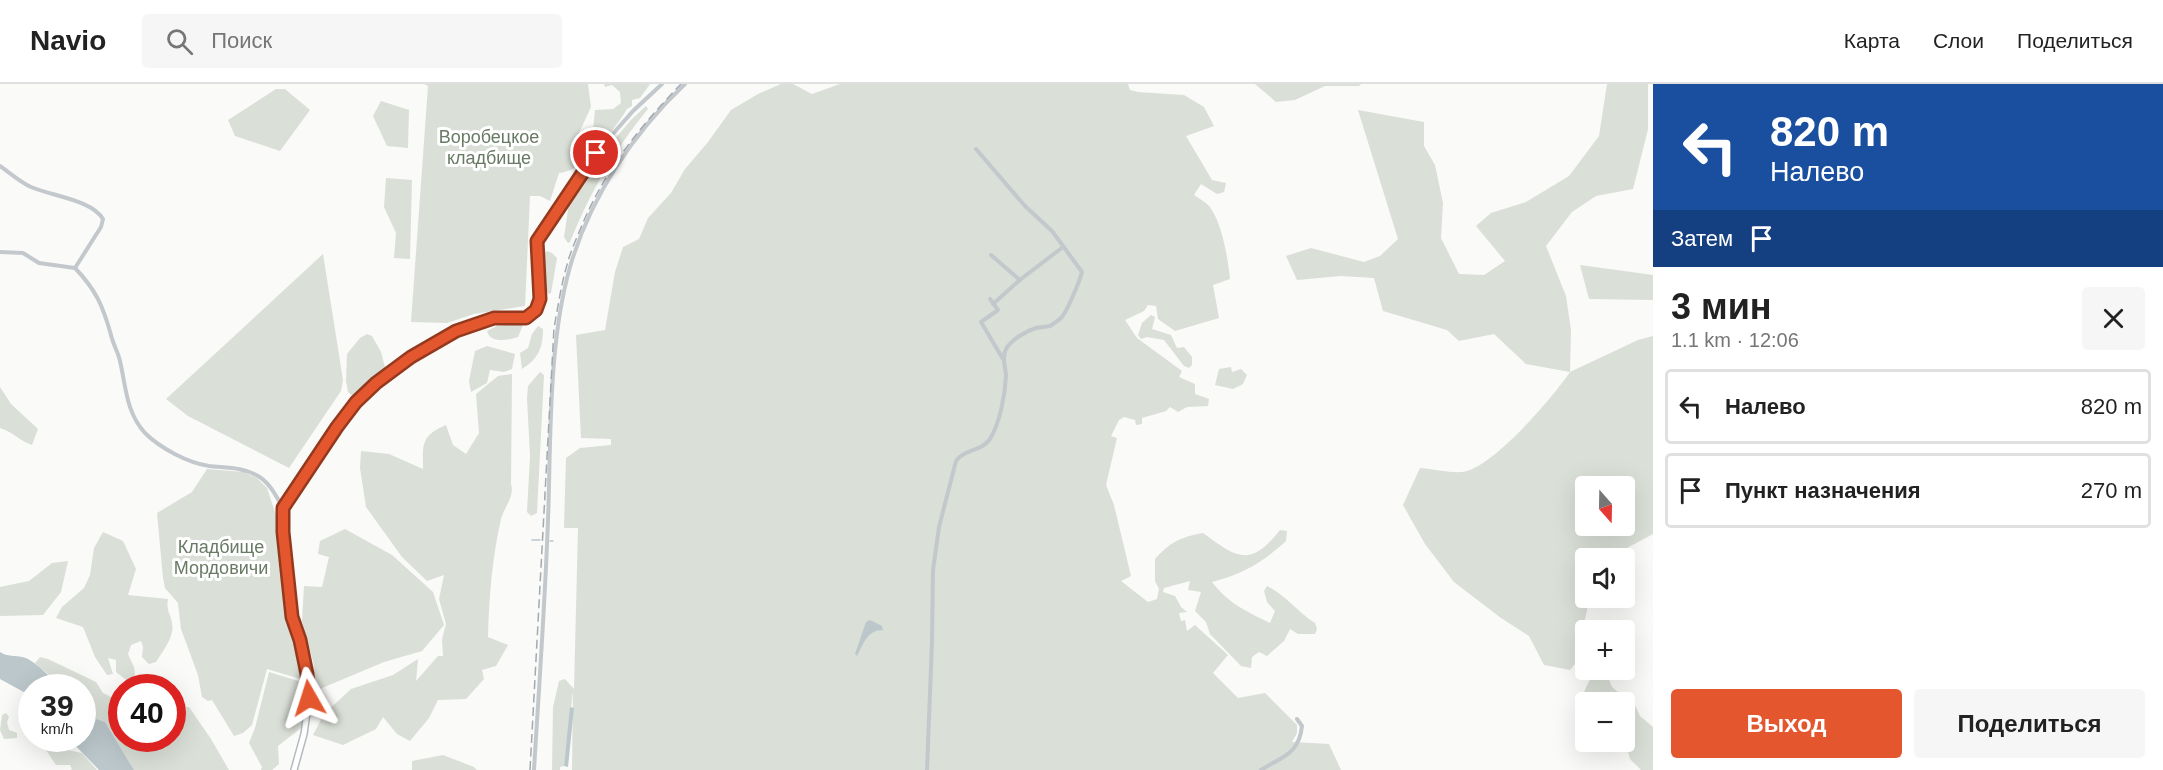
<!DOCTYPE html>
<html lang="ru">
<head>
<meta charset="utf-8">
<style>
	body { margin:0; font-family:Arial,sans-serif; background:#f6f6f6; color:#222; height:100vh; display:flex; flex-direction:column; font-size:22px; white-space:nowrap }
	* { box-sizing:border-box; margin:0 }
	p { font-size:20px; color:#767676 }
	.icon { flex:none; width:33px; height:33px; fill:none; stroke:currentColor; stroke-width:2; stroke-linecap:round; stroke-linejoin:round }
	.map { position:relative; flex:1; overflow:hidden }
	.drawer { display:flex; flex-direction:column; background:#fff; width:510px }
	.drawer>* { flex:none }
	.hud { background:#1a4fa0; color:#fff; overflow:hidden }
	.needle { width:39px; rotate:160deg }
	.controls { position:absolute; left:1575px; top:392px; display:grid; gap:12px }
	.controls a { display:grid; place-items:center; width:60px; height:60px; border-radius:6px; background:#fff; box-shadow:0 6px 24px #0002; font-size:30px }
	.speed { position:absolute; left:18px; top:590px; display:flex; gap:12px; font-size:30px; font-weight:700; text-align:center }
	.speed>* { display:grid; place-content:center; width:78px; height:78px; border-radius:50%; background:#fff; box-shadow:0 6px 24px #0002; line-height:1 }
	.speed small { font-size:15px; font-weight:400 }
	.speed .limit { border:9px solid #d22; background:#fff; color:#111 }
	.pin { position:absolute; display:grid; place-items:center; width:51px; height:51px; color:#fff; margin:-26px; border:3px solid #fff; border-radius:50%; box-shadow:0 2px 6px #0007 }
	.me { position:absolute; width:66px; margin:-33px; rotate:354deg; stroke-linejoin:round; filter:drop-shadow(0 0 4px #0008) }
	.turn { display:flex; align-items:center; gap:21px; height:126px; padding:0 18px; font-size:27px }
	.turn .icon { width:78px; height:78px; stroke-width:2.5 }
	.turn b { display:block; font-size:42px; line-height:51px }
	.then { display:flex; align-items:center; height:57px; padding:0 18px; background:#0003; gap:12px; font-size:22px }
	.round { display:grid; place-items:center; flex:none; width:63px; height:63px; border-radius:6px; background:#f6f6f6 }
	.headline { display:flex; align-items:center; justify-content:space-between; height:102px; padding:0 18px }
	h1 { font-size:36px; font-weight:700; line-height:45px }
	.button { display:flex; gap:12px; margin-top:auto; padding:12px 18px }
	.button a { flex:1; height:69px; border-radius:6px; background:#e4572e; color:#fff; font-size:24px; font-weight:700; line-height:69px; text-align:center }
	.button a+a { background:#f6f6f6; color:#222 }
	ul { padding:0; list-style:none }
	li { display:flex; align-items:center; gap:18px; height:75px; margin:0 12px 9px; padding:0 6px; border:3px solid #e0e0e0; border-radius:6px }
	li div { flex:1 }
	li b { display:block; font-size:22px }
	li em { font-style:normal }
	header { display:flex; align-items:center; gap:36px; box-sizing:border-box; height:84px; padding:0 30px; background:#fff; border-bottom:2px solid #e0e0e0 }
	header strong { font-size:28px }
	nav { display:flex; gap:33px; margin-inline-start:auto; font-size:21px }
	.search { width:420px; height:54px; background:#f6f6f6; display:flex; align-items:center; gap:15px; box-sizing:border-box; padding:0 21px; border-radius:6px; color:#767676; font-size:22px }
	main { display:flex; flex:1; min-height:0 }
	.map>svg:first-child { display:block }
	.green { fill:#dadfd7; fill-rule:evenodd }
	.water { fill:#bbc7cb }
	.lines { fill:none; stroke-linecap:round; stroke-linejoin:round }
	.stream { stroke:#bbc7cb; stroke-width:1.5 }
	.secondary-casing { stroke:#b3babf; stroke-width:8 }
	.street { stroke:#c3c8cc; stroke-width:4 }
	.secondary { stroke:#fff; stroke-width:5 }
	.rail { stroke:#a2aab0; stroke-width:1.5; stroke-dasharray:9 4.5; stroke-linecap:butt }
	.route-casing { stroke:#94391e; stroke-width:15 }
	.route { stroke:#e4572e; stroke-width:10 }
	.labels { text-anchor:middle; stroke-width:6; stroke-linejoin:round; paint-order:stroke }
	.park-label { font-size:18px; fill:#687a64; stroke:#fff }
</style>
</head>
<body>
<header>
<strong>Navio</strong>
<div class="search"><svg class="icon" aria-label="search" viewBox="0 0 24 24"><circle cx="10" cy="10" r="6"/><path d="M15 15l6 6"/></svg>Поиск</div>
<nav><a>Карта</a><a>Слои</a><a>Поделиться</a></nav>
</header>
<main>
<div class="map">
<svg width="1653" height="686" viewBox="0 0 1653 686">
	<rect width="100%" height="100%" fill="#fafaf8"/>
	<g class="green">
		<path d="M424,0h164l3,23 -12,26 9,1 5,-3 2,-21 18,-1 8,-6 -1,-11 -8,-7 -7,2 -1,-3h46l-10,14 -8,2v6l-5,3c-13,21 -43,63 -68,64l-9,28 -10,-5h-10l-5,110 -51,8 -27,9 -36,-1 17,-236z"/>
		<path d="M781,0h12l19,10 28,-10h288l2,6 8,2 46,3 20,12 10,19 -28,10 26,44 14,3 -2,9 -7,2 -16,-10 -7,11c5,3 11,7 15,11 13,16 19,53 21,73l-17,6 6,33 -44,13 -17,-12 -2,-13 -8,-1 -4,6 -19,9 12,18 45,33 -3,6 16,7v10l14,5 -1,7 -21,1 -9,5 -8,-5 -4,4 -24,7v6l-6,1 -1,-5 -11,-3 -5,3 -8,16 6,2 -11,47 8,20 17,71 -10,5 27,21 9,-3 2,-10 -4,-8v-22c15,-17 26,-22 48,-26 34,25 47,35 77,-3l7,1 -1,10c-23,21 -43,33 -74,41 17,22 34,29 58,41l5,-12 -8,-9 -3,-11 3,-5c16,7 32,27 48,37l2,6 -2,5h-17l-8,-5 -6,12 -17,15 -8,-4 -7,5 -1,11 -10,-2 -31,-32 -4,-12 -11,-11 6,-19 -13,-2 2,-9 -26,7 -1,4 12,4 6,11 6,5 -8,1 2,8 4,-1 2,11 8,-6 33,30 -15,18 25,25 27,-5 32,32v8l-5,9 37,2 12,26h-769l1,-79 -9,75 -4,1v3h-8l1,-63 6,-26 6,-2 9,10 4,-161h-14l2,-70 14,-10 31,-3v-6l-30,-1 -5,-103 29,-5 10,-58 8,-25 16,-8 9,-21 23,-25 14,-24 23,-27 23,-32 27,-16z"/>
		<path d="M1255,0h106l-2,2h-34l-30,14 -19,2z"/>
		<path d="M1607,0h41v45l-15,60 -37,7 -24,16 -26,34 20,50 5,34 -1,42 68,-32 15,-4v198l-28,15 -8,9h-31v39h4l-5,22 -2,32 2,1v8l-5,-2 -10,12 -26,-5 -15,-29 -28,-18 -47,-36 -29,-38 -22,-39 17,-37c14,1 29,5 42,4 30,-3 91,-75 108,-100l-44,-8 -32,-30 -35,7 -12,-11 -64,-19 -9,-33 -33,-2 -44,4 -11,-24 25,-8 53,14 16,-6 18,-17 -40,-129 66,12v24l11,19 8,38 -2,35 18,36 25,1 21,-14 -29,-35 15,-13 35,-11 43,-26 30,-40zM1586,402h38v39h-38z"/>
		<path d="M276,5h9l25,21 -30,41 -45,-15 -7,-16z"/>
		<path d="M381,17l28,9 -1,38 -21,-2 -14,-30z"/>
		<path d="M646,22l2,3c-34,41 -58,84 -78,133l-2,1 -4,-6 5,-34 33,-49 29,-34z"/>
		<path d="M386,94l26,2 -2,79 -16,-1 2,-25 -12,-26z"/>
		<path d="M547,167l5,2 5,5 -6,35 -2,1 -5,-5v-36z"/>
		<path d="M323,170l20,126 -2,11 -52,77 -101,-52 -22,-17z"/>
		<path d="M1580,181l73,10v25l-64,-1z"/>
		<path d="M1151,231l4,2 -3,12 19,6 6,13 7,-1 8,10v8l-3,3 -5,-2 -20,-26 -17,-3 -6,2 -3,-4 4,-12z"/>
		<path d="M520,240l3,1 -5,12c-10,3 -28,7 -31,-6l10,-5z"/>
		<path d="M538,242l5,3c0,19 -5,30 -21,40l-2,-16 8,-5 4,-14z"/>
		<path d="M367,250l5,2 9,16 5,19 -30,28 -8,-7 -2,-11 1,-27 13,-16z"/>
		<path d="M487,262l28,8 -3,15 -8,3 -14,-2 -3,13 -16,9 -2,-11 6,-30z"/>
		<path d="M1231,283l1,5 9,-3 6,6 -4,9 -10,5 -18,-4 4,-16z"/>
		<path d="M540,288l4,3 -7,138 -6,3 -4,-4 3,-56 -3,-58 1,-12z"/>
		<path d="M512,290l-1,110c4,12 -7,24 -10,35 -9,39 -12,79 -13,118l20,8 -12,21 -14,4 2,9 -18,20 -28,1 -9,18 -19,23 -13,-7 -14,-17 -7,12 -33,16 -30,-10 11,-21 27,-25 42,-14 25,-16 -2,22 22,-25h5l-1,-17 4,-15 -7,-25 5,-24 -17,6 -25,-24 -36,-50 -6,-39 1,-17 28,3 34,15c0,-24 -3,-33 23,-44l7,20 13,9 13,-21 -3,-39 22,-18z"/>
		<path d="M0,303l11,17 27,25 -6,16c-12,-4 -19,-13 -32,-17z"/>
		<path d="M207,385l37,3 13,6 10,10 11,33 10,94 8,19 9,38 -1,8 -37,-11 -15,56 -9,8 -9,3 -22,-36 -4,1 -6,-4 -4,-22 -17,-46 -3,-26 -13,-15 -2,-10 -6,-65 35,-21z"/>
		<path d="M345,445l47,26 41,37 11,33 -22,26 -38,11 -69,29 -1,-26 -12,-44 2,-35 18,1 7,-30 -11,-3 2,-13z"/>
		<path d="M103,448l20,9 13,28 -8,26 40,4c-2,12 2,13 4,24 3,13 -9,28 -16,39l-7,2 -7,-7 1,-10 -2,-6 -10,4 -3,9 6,13 2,14 -6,2 -14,-11v-12l-8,-2 5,16 -6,1 -12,-18 -12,-30 -27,-9 6,-11 22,-19 6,-13 4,-27z"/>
		<path d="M68,477l-7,31 -18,23 -43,1v-29l29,-6 23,-18z"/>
		<path d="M40,573l8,2 48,23 7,11 18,9 1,36h50l1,-34 2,3h14l22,32 18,31h-95l-29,-48 -17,-6 -5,-8 -1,-21h-19l-28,-24z"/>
		<path d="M1595,585h10l7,18 15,13 7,3 6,13 13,11v43h-12l-11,-11 -3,-11 -7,-7h4v-39h-32l-6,-3 -2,-7z"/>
		<path d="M269,588l36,11 1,13 -5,32 -23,18 1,18 -7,6h-11l1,-3 -13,-24 6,-15z"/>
		<path d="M6,629l3,4 -2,5 2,8 8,3v5l-13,1 -4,-9 2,-15z"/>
		<path d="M44,654h14l10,12 14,3 15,17h-27l2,-1 -2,-4h-14l-14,-21 3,-4z"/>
		<path d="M443,671l31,12 3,3h-65v-9z"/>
	</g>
	<g class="water">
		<path d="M870,536l12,6 1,4c-16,0 -19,13 -26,26l-2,-2 11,-32z"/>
		<path d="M0,568c8,6 19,2 28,7 13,7 22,20 35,28h-31l-1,9 -31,-17z"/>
		<path d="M570,623l4,1 -6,59 -4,-1z"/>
		<path d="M83,624l5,8 17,6 29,48h-35l-29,-30 -2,-2h14z"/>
	</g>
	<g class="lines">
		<g class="stream">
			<path d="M532,456h8"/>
			<path d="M550,457h3"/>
		</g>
		<g class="secondary-casing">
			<path id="secondary" d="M294,686l10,-36 5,-36 -2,-24 -15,-57 -9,-85v-24l54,-81 19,-25 20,-19 35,-26 45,-26 38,-13h32l10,-8 4,-11 -3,-58"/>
		</g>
		<g class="street">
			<path d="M0,82c10,7 20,16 31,21 21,9 61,13 72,32l-2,8 -26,41"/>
			<path d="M537,157l59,-88 37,-42 29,-27"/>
			<path d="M0,168l23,1 16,10 36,5"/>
			<path d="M991,171l29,25"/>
			<path d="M75,184c21,22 28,38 36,67 2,9 7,17 9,26 6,26 6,51 25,72 15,15 43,30 64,33 17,2 34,1 49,10 12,7 18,20 25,32"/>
			<path d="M990,215l8,11 -17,12 22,37"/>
			<path d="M993,220l28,-25 42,-32"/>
			<path d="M534,686c5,-83 11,-166 14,-250 3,-80 0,-176 22,-253 20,-69 63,-134 115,-183"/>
			<path d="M927,686l5,-129 1,-71 6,-43 17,-66c8,-12 25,-9 34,-22 10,-16 15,-44 16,-63 0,-8 -5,-19 0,-27 5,-9 20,-18 30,-21 4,-1 9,-1 14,-2 3,-2 9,-6 11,-8 6,-6 19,-38 21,-46l-30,-41 -27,-25 -49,-57"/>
			<path d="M1261,686c20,-13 38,-15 41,-44l-5,-7"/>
		</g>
		<use href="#secondary" class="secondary"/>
		<path class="rail" d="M530,686l24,-442c4,-21 7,-43 13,-63 3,-12 8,-23 13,-35 24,-59 57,-100 101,-146"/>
	</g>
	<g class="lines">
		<g class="route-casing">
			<path id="route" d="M309,614l-2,-24 -7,-34 -8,-23 -9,-85v-24l54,-81 19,-25 20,-19 35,-26 45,-26 38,-13h32l10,-8 4,-11 -3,-58 59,-88"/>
		</g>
		<use href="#route" class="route"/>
	</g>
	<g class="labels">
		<g class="park-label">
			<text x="489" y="59">Воробецкое<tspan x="489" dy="21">кладбище</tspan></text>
			<text x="221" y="469">Кладбище<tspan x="221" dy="21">Мордовичи</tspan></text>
		</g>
	</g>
</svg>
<div class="controls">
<a><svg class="needle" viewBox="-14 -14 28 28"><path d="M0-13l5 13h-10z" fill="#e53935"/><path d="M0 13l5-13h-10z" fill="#767676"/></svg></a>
<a><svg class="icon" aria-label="sound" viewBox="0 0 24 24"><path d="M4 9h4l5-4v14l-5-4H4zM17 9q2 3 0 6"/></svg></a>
<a>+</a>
<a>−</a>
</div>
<div class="speed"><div>39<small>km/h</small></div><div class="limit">40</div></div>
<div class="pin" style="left:596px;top:69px;background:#d93025"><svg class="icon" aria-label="arrive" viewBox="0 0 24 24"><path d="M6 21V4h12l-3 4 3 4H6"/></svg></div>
<svg class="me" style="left:309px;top:614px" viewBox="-20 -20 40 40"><path d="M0-17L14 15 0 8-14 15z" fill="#e4572e" stroke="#fff" stroke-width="4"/></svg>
</div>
<section class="drawer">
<div class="hud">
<div class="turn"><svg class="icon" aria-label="left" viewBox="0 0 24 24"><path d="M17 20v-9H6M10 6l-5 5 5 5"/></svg><div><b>820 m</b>Налево</div></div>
<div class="then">Затем<svg class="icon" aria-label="arrive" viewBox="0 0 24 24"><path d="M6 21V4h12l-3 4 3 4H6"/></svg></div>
</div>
<div class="headline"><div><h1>3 мин</h1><p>1.1 km · 12:06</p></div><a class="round"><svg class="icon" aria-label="close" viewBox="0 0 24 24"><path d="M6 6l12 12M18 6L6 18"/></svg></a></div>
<ul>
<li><svg class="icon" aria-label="left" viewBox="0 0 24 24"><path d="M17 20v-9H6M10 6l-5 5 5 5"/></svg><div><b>Налево</b></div><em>820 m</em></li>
<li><svg class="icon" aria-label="arrive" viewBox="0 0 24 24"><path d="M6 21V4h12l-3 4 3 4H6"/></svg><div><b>Пункт назначения</b></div><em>270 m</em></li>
</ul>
<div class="button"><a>Выход</a><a>Поделиться</a></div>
</section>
</main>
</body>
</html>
